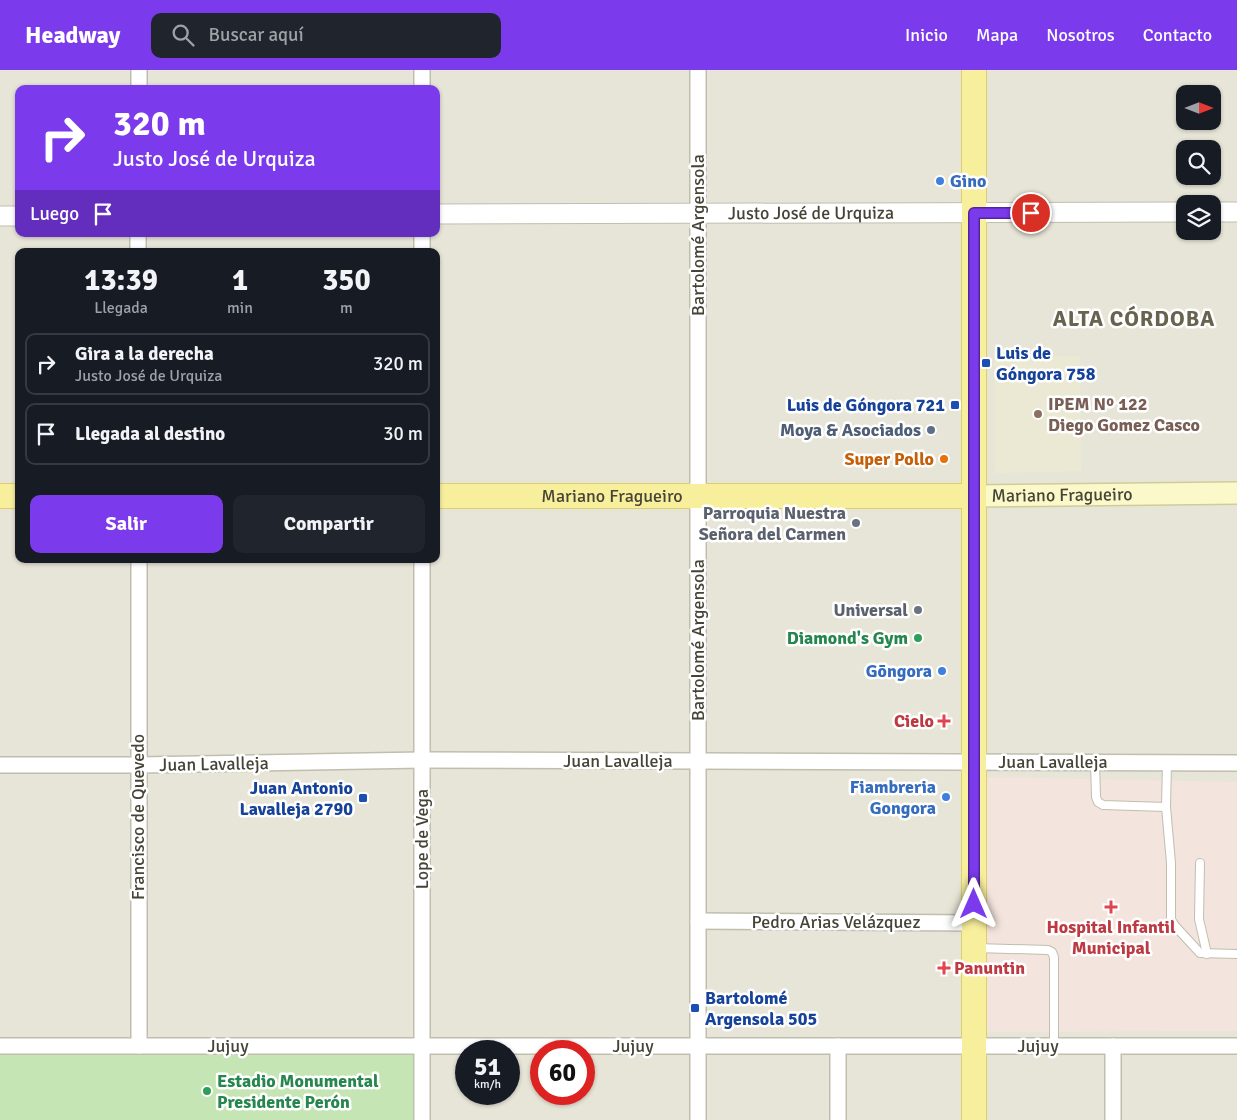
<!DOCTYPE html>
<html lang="es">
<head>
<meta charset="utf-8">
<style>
	body { margin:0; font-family:Signika,sans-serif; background:#20242c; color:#f1f3f6; height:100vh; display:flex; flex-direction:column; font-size:19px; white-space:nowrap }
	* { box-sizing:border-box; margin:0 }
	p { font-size:16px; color:#9ea1a6 }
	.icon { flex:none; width:28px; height:28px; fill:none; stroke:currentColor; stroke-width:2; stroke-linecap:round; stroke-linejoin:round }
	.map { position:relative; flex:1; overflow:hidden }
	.sheet { position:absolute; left:15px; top:178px; width:425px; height:315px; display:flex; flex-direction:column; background:#171b24; border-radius:10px; box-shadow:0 1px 4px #0004 }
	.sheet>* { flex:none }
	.banner { position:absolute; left:15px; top:15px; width:425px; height:152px; border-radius:10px; box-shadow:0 1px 4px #0004; background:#7c3aed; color:#fff; overflow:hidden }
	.needle { width:32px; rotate:90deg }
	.tools { position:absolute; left:1176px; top:15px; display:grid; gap:10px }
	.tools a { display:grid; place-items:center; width:45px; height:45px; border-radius:10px; background:#171b24; box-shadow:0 1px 4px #0004; font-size:25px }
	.speed { position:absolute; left:455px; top:970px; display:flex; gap:10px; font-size:25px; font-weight:700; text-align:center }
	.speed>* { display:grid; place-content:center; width:65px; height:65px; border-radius:50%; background:#171b24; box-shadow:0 1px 4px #0004; line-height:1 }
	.speed small { font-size:12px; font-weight:400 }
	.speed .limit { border:8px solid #d22; background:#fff; color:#111 }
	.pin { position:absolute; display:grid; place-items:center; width:42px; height:42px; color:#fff; margin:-21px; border:2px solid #fff; border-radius:50%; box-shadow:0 1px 5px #0007 }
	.me { position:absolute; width:55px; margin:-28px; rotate:0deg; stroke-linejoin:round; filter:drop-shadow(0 0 4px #0008) }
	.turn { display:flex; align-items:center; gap:18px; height:105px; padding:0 15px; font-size:22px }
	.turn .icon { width:65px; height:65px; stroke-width:2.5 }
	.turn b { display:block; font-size:35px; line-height:42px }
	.then { display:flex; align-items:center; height:48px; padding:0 15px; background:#0003; gap:10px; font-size:19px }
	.eta { display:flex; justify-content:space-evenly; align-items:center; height:85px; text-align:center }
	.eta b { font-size:30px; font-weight:700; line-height:35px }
	.button { display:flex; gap:10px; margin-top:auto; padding:10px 15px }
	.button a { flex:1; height:58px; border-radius:10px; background:#7c3aed; color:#fff; font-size:20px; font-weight:700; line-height:58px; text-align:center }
	.button a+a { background:#20242c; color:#f1f3f6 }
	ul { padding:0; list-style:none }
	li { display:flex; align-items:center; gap:15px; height:62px; margin:0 10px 8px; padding:0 5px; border:2px solid #363941; border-radius:10px }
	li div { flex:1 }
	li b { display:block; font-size:19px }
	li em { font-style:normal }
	header { display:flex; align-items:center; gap:30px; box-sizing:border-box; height:70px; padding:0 25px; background:#7c3aed; color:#fff }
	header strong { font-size:24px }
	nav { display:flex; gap:28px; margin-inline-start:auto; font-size:18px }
	.search { width:350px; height:45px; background:#20242c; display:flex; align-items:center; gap:12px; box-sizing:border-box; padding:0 18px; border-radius:10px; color:#9ea1a6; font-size:19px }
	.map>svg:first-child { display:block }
	.residential { fill:#e7e5d7; fill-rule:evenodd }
	.education { fill:#ebe9d3 }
	.medical { fill:#f3e4dd }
	.green { fill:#c5e5b4 }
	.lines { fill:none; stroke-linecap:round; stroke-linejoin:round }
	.service-casing { stroke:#c1beae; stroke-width:10 }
	.minor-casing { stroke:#c1beae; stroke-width:18 }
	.tertiary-casing { stroke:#c1beae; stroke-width:21 }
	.secondary-casing { stroke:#d0cc9a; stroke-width:24 }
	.primary-casing { stroke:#dcd06d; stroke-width:26 }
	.service { stroke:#fff; stroke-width:8 }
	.minor { stroke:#fff; stroke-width:15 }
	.tertiary { stroke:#fff; stroke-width:19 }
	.secondary { stroke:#fbf9ca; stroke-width:21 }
	.primary { stroke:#f8ef9d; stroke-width:24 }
	.route-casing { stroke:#51269a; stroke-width:12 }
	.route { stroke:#7c3aed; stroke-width:9 }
	.shop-dot { fill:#3f7fe0; stroke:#fff; stroke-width:2 }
	.transit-dot { fill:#1a4fb4; stroke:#fff; stroke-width:2 }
	.education-dot { fill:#8d6e63; stroke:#fff; stroke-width:2 }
	.service-dot { fill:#5c6f8a; stroke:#fff; stroke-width:2 }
	.food-dot { fill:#e8710a; stroke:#fff; stroke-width:2 }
	.worship-dot { fill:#6b7280; stroke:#fff; stroke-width:2 }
	.leisure-dot { fill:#2e9e5b; stroke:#fff; stroke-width:2 }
	.health-dot { fill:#e0444e; stroke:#fff; stroke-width:2 }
	.labels { text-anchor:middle; stroke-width:5; stroke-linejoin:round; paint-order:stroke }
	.shop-label { font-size:18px; font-weight:bold; fill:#366cbe; stroke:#fff; text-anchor:end }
	.street-label { font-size:18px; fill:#464337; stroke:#fff }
	.transit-label { font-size:18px; font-weight:bold; fill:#164399; stroke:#fff; text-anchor:start }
	.education-label { font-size:18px; font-weight:bold; fill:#785e54; stroke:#fff; text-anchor:start }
	.service-label { font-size:18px; font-weight:bold; fill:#4e5e75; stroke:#fff; text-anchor:end }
	.food-label { font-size:18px; font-weight:bold; fill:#c56008; stroke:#fff; text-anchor:end }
	.worship-label { font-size:18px; font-weight:bold; fill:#5b616d; stroke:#fff; text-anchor:end }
	.leisure-label { font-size:18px; font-weight:bold; fill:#27864d; stroke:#fff; text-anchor:end }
	.health-label { font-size:18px; font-weight:bold; fill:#be3a42; stroke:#fff; text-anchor:end }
	.district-label { font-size:22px; font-weight:bold; letter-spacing:1px; fill:#68634f; stroke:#fff }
</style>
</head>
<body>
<header>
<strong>Headway</strong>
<div class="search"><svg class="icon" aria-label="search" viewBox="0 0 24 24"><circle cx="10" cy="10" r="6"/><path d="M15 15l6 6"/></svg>Buscar aquí</div>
<nav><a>Inicio</a><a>Mapa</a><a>Nosotros</a><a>Contacto</a></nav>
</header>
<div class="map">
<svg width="1237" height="1050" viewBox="0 0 1237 1050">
	<rect width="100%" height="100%" fill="#f3f2e8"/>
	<path class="residential" d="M0,0h1237v1050h-1237zM19,19h417v145h-417zM1185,24h27v27h-27zM1185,79h27v27h-27zM1185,134h27v27h-27zM19,181h417v308h-417zM466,981h43v43h-43zM541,981h43v43h-43z"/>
	<path class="education" d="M994,286h86l1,115 -86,2z"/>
	<path class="medical" d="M986,707l251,5v249l-252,1z"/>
	<rect class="green" x="0" y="976" width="422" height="74"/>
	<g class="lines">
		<g class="service-casing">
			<g id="service">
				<path d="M1095,692l1,35 2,5 5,3 63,2 1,-44"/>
				<path d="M1166,737l5,56v57l5,7 24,26 37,1"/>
				<path d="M1200,793l-1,56 8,35"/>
				<path d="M976,878l72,2 4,2 2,5v89"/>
			</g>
		</g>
		<g class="minor-casing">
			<g id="minor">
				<path d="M422,0v19"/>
				<path d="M139,19v-19"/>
				<path d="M138,164v17"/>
				<path d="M422,164v17"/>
				<path d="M422,489v561"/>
				<path d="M0,695h138l284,-5 815,3"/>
				<path d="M698,851l276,2"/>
				<path d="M0,976h1237"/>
				<path d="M139,976v-487"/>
				<path d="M1113,976v74"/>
				<path d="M698,1050v-1050"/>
				<path d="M838,1050v-74"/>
			</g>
		</g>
		<g class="tertiary-casing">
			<g id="tertiary">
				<path d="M1212,142h25"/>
				<path id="s1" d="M436,144l749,-2"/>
				<path d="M0,146h19"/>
			</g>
		</g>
		<g class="secondary-casing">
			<g id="secondary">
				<path id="s2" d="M973,426l264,-3"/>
			</g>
		</g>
		<g class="primary-casing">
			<g id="primary">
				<path d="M974,0v1050"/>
				<path d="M0,426h19"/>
				<path id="s3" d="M436,426h537"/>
			</g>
		</g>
		<use href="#service" class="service"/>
		<use href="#minor" class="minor"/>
		<use href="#tertiary" class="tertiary"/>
		<use href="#secondary" class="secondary"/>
		<use href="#primary" class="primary"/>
	</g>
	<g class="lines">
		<g class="route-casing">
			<path id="route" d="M974,834v-691h57"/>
		</g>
		<use href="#route" class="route"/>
	</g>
	<g class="shop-dot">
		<circle cx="940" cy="111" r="5"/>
		<circle cx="942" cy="601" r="5"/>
		<circle cx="946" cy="727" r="5"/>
	</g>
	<g class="transit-dot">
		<rect x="981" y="288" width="10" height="10" rx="2.5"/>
		<rect x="950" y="330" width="10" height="10" rx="2.5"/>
		<rect x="358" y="723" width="10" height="10" rx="2.5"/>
		<rect x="690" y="933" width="10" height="10" rx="2.5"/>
	</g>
	<circle class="education-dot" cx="1038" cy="344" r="5"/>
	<circle class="service-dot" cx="931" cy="360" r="5"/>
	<circle class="food-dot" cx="944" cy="389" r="5"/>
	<g class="worship-dot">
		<circle cx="856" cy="453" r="5"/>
		<circle cx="918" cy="540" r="5"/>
	</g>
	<g class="leisure-dot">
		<circle cx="918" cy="568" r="5"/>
		<circle cx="207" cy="1021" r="5"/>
	</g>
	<g class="health-dot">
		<path d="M941.5 643.5h5v5h5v5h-5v5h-5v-5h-5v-5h5z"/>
		<path d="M1108.5 829.5h5v5h5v5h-5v5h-5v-5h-5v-5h5z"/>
		<path d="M941.5 890.5h5v5h5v5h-5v5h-5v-5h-5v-5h5z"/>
	</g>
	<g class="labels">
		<g class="shop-label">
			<text x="950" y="117" text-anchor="start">Gino</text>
			<text x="932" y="607">Gōngora</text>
			<text x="936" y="723">Fiambreria<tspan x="936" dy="21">Gongora</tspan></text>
		</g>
		<g class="street-label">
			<text dy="6" stroke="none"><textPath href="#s1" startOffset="375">Justo José de Urquiza</textPath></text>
			<text transform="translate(698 165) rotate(-90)" y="6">Bartolomé Argensola</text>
			<text dy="6" stroke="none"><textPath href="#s2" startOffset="89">Mariano Fragueiro</textPath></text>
			<text dy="6" stroke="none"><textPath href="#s3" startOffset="176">Mariano Fragueiro</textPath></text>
			<text transform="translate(698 570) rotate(-90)" y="6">Bartolomé Argensola</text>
			<text x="618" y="697">Juan Lavalleja</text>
			<text x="1053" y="698">Juan Lavalleja</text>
			<text transform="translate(214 694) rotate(-1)" y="6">Juan Lavalleja</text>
			<text transform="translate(138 747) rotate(-90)" y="6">Francisco de Quevedo</text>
			<text transform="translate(422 769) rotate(-90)" y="6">Lope de Vega</text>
			<text x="836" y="858">Pedro Arias Velázquez</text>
			<text x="228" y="982">Jujuy</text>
			<text x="633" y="982">Jujuy</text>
			<text x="1038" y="982">Jujuy</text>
		</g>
		<g class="transit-label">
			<text x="996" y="289">Luis de<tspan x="996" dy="21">Góngora 758</tspan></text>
			<text x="945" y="341" text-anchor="end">Luis de Góngora 721</text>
			<text x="353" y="724" text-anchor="end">Juan Antonio<tspan x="353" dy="21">Lavalleja 2790</tspan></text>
			<text x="705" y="934">Bartolomé<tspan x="705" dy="21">Argensola 505</tspan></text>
		</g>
		<g class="education-label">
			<text x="1048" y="340">IPEM Nº 122<tspan x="1048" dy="21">Diego Gomez Casco</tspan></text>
		</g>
		<g class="service-label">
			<text x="921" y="366">Moya &amp; Asociados</text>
		</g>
		<g class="food-label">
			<text x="934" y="395">Super Pollo</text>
		</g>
		<g class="worship-label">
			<text x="846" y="449">Parroquia Nuestra<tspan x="846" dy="21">Señora del Carmen</tspan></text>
			<text x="908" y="546">Universal</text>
		</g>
		<g class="leisure-label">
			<text x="908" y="574">Diamond's Gym</text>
			<text x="217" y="1017" text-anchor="start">Estadio Monumental<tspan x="217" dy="21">Presidente Perón</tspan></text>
		</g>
		<g class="health-label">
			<text x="934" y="657">Cielo</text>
			<text x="1111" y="863" text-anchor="middle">Hospital Infantil<tspan x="1111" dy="21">Municipal</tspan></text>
			<text x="954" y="904" text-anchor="start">Panuntin</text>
		</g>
		<g class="district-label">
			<text x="1134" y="256">ALTA CÓRDOBA</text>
		</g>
	</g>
</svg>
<div class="tools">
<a><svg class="needle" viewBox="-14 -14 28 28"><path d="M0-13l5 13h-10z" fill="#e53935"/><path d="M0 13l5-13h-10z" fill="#9ea1a6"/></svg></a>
<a><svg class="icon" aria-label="search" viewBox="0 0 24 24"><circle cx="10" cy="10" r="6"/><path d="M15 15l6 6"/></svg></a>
<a><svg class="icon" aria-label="layers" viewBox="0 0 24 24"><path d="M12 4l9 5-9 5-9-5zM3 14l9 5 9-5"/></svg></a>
</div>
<div class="speed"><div>51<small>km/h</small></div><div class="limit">60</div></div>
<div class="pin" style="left:1031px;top:143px;background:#d93025"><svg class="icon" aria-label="arrive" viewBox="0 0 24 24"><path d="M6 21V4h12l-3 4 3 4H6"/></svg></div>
<svg class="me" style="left:974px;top:834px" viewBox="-20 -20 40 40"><path d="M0-17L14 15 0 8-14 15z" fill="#7c3aed" stroke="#fff" stroke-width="4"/></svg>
<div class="banner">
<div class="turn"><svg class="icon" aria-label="right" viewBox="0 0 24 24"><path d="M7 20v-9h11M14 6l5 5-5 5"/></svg><div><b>320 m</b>Justo José de Urquiza</div></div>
<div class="then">Luego<svg class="icon" aria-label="arrive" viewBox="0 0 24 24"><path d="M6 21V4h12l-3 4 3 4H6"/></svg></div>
</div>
<section class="sheet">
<div class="eta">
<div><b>13:39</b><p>Llegada</p></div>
<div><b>1</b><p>min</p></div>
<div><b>350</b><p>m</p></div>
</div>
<ul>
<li><svg class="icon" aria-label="right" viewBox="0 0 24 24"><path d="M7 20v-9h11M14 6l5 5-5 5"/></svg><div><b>Gira a la derecha</b><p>Justo José de Urquiza</p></div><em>320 m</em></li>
<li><svg class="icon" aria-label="arrive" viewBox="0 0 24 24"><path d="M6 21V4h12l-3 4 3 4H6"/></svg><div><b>Llegada al destino</b></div><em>30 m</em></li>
</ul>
<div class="button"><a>Salir</a><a>Compartir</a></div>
</section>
</div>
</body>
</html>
